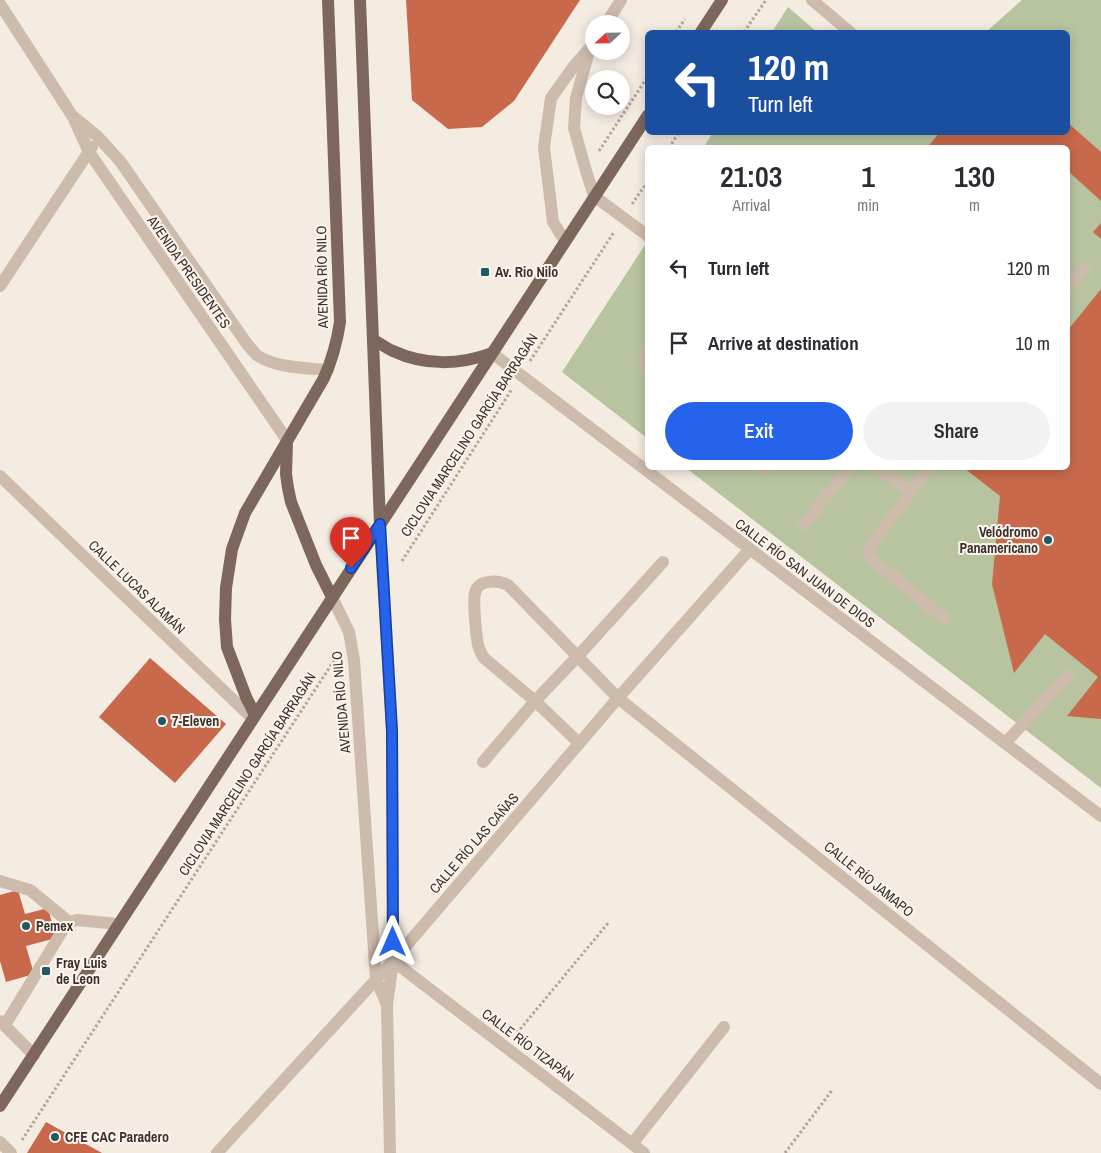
<!DOCTYPE html>
<html lang="en">
<head>
<meta charset="utf-8">
<style>
	body { margin:0; font-family:"Archivo Narrow",sans-serif; background:#f2f2f3; color:#2b2b33; height:100vh; display:flex; flex-direction:column; font-size:19px; white-space:nowrap }
	* { box-sizing:border-box; margin:0 }
	p { font-size:16px; color:#7c7c81 }
	.icon { flex:none; width:28px; height:28px; fill:none; stroke:currentColor; stroke-width:2; stroke-linecap:round; stroke-linejoin:round }
	.map { position:relative; flex:1; overflow:hidden }
	.sheet { position:absolute; left:645px; top:145px; width:425px; height:325px; display:flex; flex-direction:column; background:#fff; border-radius:8px; box-shadow:0 2px 12px #0003 }
	.sheet>* { flex:none }
	.hud { position:absolute; left:645px; top:30px; width:425px; height:105px; border-radius:8px; box-shadow:0 2px 12px #0003; background:#1a4fa0; color:#fff; overflow:hidden }
	.needle { width:32px; rotate:248deg }
	.controls { position:absolute; left:585px; top:15px; display:grid; gap:10px }
	.controls a { display:grid; place-items:center; width:45px; height:45px; border-radius:50%; background:#fff; box-shadow:0 2px 12px #0003; font-size:25px }
	.pin { position:absolute; display:grid; place-items:center; width:42px; height:42px; color:#fff; margin:-51px -21px; border-radius:50% 50% 50% 0; rotate:-45deg; box-shadow:0 0 5px #0007 }
	.pin .icon { rotate:45deg }
	.me { position:absolute; width:55px; margin:-28px; rotate:0deg; stroke-linejoin:round; filter:drop-shadow(0 0 4px #0008) }
	.turn { display:flex; align-items:center; gap:18px; height:105px; padding:0 20px; font-size:22px }
	.turn .icon { width:65px; height:65px; stroke-width:2.5 }
	.turn b { display:block; font-size:35px; line-height:42px }
	.eta { display:flex; justify-content:space-evenly; align-items:center; height:85px; text-align:center }
	.eta b { font-size:30px; font-weight:600; line-height:35px }
	.cta { display:flex; gap:10px; margin-top:auto; padding:10px 20px }
	.cta a { flex:1; height:58px; border-radius:30px; background:#2563eb; color:#fff; font-size:20px; font-weight:600; line-height:58px; text-align:center }
	.cta a+a { background:#f2f2f3; color:#2b2b33 }
	ul { padding:0; list-style:none }
	li { display:flex; align-items:center; gap:15px; height:75px; padding:0 20px }
	li div { flex:1 }
	li b { display:block; font-size:19px }
	li em { font-style:normal }
	.map>svg:first-child { display:block }
	.green { fill:#b8c4a0 }
	.building { fill:#c8694b }
	.lines { fill:none; stroke-linecap:round; stroke-linejoin:round }
	.path { stroke:#b9a596; stroke-width:3; stroke-dasharray:2.5 2.5; stroke-linecap:butt }
	.minor { stroke:#cdbbac; stroke-width:12 }
	.major { stroke:#7d675c; stroke-width:12 }
	.route-casing { stroke:#184099; stroke-width:12 }
	.route { stroke:#2563eb; stroke-width:9 }
	.poi-dot { fill:#1f5a5e; stroke:#fbf5ee; stroke-width:2 }
	.labels { text-anchor:middle; stroke-width:4; stroke-linejoin:round; paint-order:stroke }
	.street-label { font-size:14px; fill:#3b302b; stroke:#fbf5ee }
	.poi-label { font-size:14px; font-weight:bold; fill:#3b302b; stroke:#fbf5ee; text-anchor:start }
</style>
</head>
<body>
<div class="map">
<svg width="1101" height="1153" viewBox="0 0 1101 1153">
	<rect width="100%" height="100%" fill="#f4ebe1"/>
	<g class="green">
		<path d="M1022,0h79v788l-415,-320h382v-320l-364,-1 9,-15h355v-100h-82z"/>
		<path d="M788,7l29,25h-45z"/>
		<path d="M647,242v196l-85,-66z"/>
	</g>
	<g class="building">
		<path d="M406,0h174l-66,101 -32,26 -34,2 -36,-29z"/>
		<path d="M1068,123l33,29v49l-33,-30v-23h-141l13,-16h128z"/>
		<path d="M1101,223v16l-8,-7z"/>
		<path d="M1101,289v430l-34,-3 31,-39 -53,-43 -31,39 -22,-89 8,-88 -36,-28h104v-138z"/>
		<path d="M150,658l76,66 -51,59 -76,-66z"/>
		<path d="M18,890l7,24 23,-6 8,30 -30,8 8,28 -28,8 -6,-21v-66z"/>
		<path d="M46,1122l56,31h-75z"/>
	</g>
	<g class="lines">
		<g class="path">
			<path d="M676,32l9,-13"/>
			<path d="M744,32l22,-32"/>
			<path d="M669,148l10,-16"/>
			<path d="M599,151l49,-75"/>
			<path d="M632,204l16,-23"/>
			<path d="M530,361l84,-129"/>
			<path d="M402,561l110,-172"/>
			<path d="M517,1033l92,-111"/>
			<path d="M22,1140l313,-481"/>
			<path d="M785,1153l48,-64"/>
		</g>
		<g class="minor">
			<path d="M812,0l38,32"/>
			<path d="M0,4l73,113 16,35 198,288"/>
			<path d="M606,24l15,-24"/>
			<path d="M594,42l-4,6 -14,50 -2,30 12,43 8,25 54,40"/>
			<path d="M75,118l23,19 22,24 127,183c4,4 7,9 11,12 19,12 48,12 70,14"/>
			<path d="M565,241l-12,-19 -9,-75 7,-49 23,-32 14,-16"/>
			<path d="M0,286l92,-139"/>
			<path d="M1068,289l16,-20"/>
			<path d="M648,349c-4,8 -5,13 0,21"/>
			<path d="M492,353l609,463"/>
			<path d="M763,468h4"/>
			<path d="M878,468l33,24 -40,53c-3,6 -3,10 2,15l72,59"/>
			<path d="M0,476l252,242"/>
			<path d="M911,492l18,-24"/>
			<path d="M380,524l12,207 1,230 -6,44 3,148"/>
			<path d="M804,524l46,-56"/>
			<path d="M332,597l17,35 5,28 22,319 11,26"/>
			<path d="M579,743l-44,-42 -51,-43c-2,-3 -4,-7 -5,-10 -3,-8 -6,-47 -4,-55 3,-14 23,-13 33,-8l110,113 483,386"/>
			<path d="M1005,743l63,-67"/>
			<path d="M483,762l52,-61 43,-45 85,-94"/>
			<path d="M0,881l30,9 39,32"/>
			<path d="M393,961l251,192"/>
			<path d="M0,1021l34,34"/>
			<path d="M5,1025l59,-97 5,-6 8,-2 41,4"/>
			<path d="M0,1142l11,11"/>
			<path d="M632,1144l92,-117"/>
			<path d="M217,1153l176,-192 225,-263 132,-149"/>
		</g>
		<g class="major">
			<path d="M360,0l20,524"/>
			<path d="M701,32l21,-32"/>
			<path d="M373,340c7,3 13,8 20,11 32,15 67,14 99,2"/>
			<path d="M287,442l-1,32 2,14 3,14 25,63 16,32"/>
			<path d="M255,715l-9,-18 -19,-50 -2,-28 1,-31 6,-39 13,-36 79,-135c8,-18 13,-36 16,-56l-12,-322"/>
			<path d="M0,1106l648,-991"/>
		</g>
	</g>
	<g class="lines">
		<g class="route-casing">
			<path id="route" d="M351,568l29,-44 12,207 1,211"/>
		</g>
		<use href="#route" class="route"/>
	</g>
	<g class="poi-dot">
		<rect x="480" y="267" width="10" height="10" rx="2.5"/>
		<circle cx="1048" cy="540" r="5"/>
		<circle cx="162" cy="721" r="5"/>
		<circle cx="26" cy="926" r="5"/>
		<rect x="41" y="966" width="10" height="10" rx="2.5"/>
		<circle cx="55" cy="1137" r="5"/>
	</g>
	<g class="labels">
		<g class="street-label">
			<text transform="translate(189 272) rotate(55)" y="5">AVENIDA PRESIDENTES</text>
			<text transform="translate(322 277) rotate(-91)" y="5">AVENIDA RÍO NILO</text>
			<text transform="translate(469 435) rotate(-57)" y="5">CICLOVIA MARCELINO GARCÍA BARRAGÁN</text>
			<text transform="translate(805 573) rotate(37)" y="5">CALLE RÍO SAN JUAN DE DIOS</text>
			<text transform="translate(137 587) rotate(44)" y="5">CALLE LUCAS ALAMÁN</text>
			<text transform="translate(341 702) rotate(-95)" y="5">AVENIDA RÍO NILO</text>
			<text transform="translate(247 774) rotate(-57)" y="5">CICLOVIA MARCELINO GARCÍA BARRAGÁN</text>
			<text transform="translate(474 843) rotate(-49)" y="5">CALLE RÍO LAS CAÑAS</text>
			<text transform="translate(869 879) rotate(39)" y="5">CALLE RÍO JAMAPO</text>
			<text transform="translate(528 1045) rotate(37)" y="5">CALLE RÍO TIZAPÁN</text>
		</g>
		<g class="poi-label">
			<text x="495" y="277">Av. Rio Nilo</text>
			<text x="1038" y="537" text-anchor="end">Velódromo<tspan x="1038" dy="16">Panamericano</tspan></text>
			<text x="172" y="726">7-Eleven</text>
			<text x="36" y="931">Pemex</text>
			<text x="56" y="968">Fray Luis<tspan x="56" dy="16">de Leon</tspan></text>
			<text x="65" y="1142">CFE CAC Paradero</text>
		</g>
	</g>
</svg>
<div class="controls">
<a><svg class="needle" viewBox="-14 -14 28 28"><path d="M0-13l5 13h-10z" fill="#e53935"/><path d="M0 13l5-13h-10z" fill="#7c7c81"/></svg></a>
<a><svg class="icon" aria-label="search" viewBox="0 0 24 24"><circle cx="10" cy="10" r="6"/><path d="M15 15l6 6"/></svg></a>
</div>
<div class="pin" style="left:351px;top:568px;background:#d93025"><svg class="icon" aria-label="arrive" viewBox="0 0 24 24"><path d="M6 21V4h12l-3 4 3 4H6"/></svg></div>
<svg class="me" style="left:393px;top:942px" viewBox="-20 -20 40 40"><path d="M0-17L14 15 0 8-14 15z" fill="#2563eb" stroke="#fff" stroke-width="4"/></svg>
<div class="hud">
<div class="turn"><svg class="icon" aria-label="left" viewBox="0 0 24 24"><path d="M17 20v-9H6M10 6l-5 5 5 5"/></svg><div><b>120 m</b>Turn left</div></div>
</div>
<section class="sheet">
<div class="eta">
<div><b>21:03</b><p>Arrival</p></div>
<div><b>1</b><p>min</p></div>
<div><b>130</b><p>m</p></div>
</div>
<ul>
<li><svg class="icon" aria-label="left" viewBox="0 0 24 24"><path d="M17 20v-9H6M10 6l-5 5 5 5"/></svg><div><b>Turn left</b></div><em>120 m</em></li>
<li><svg class="icon" aria-label="arrive" viewBox="0 0 24 24"><path d="M6 21V4h12l-3 4 3 4H6"/></svg><div><b>Arrive at destination</b></div><em>10 m</em></li>
</ul>
<div class="cta"><a>Exit</a><a>Share</a></div>
</section>
</div>
</body>
</html>
